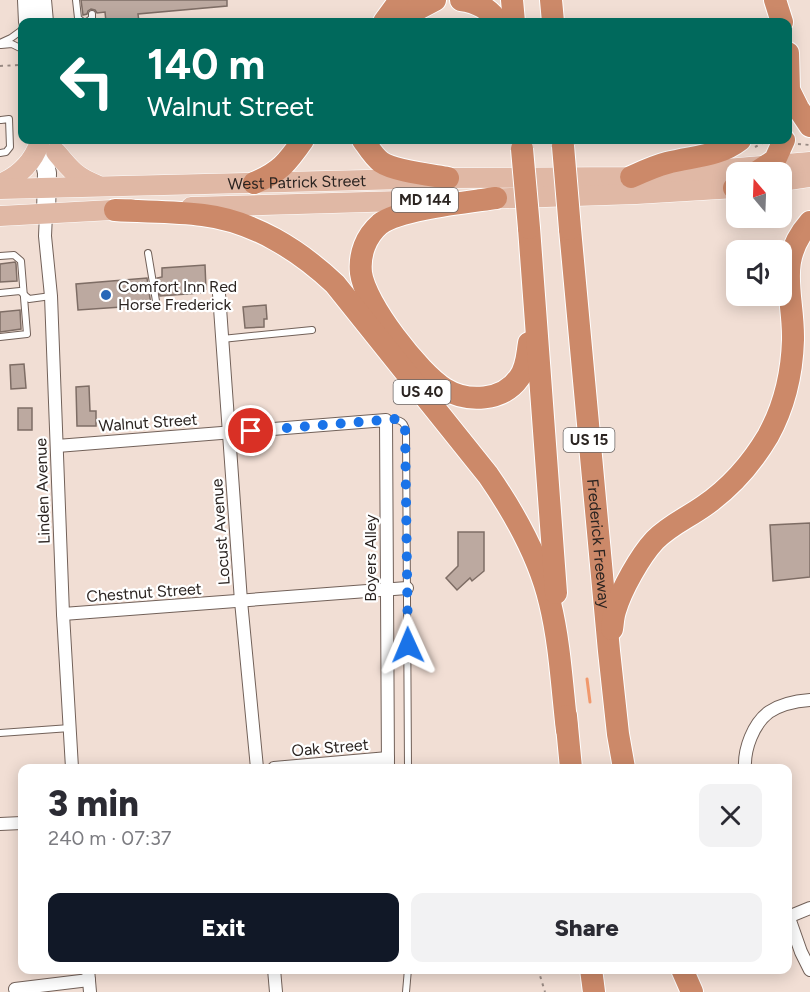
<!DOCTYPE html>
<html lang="en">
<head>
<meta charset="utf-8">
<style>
	body { margin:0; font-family:Figtree,sans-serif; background:#f2f2f3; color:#2b2b33; height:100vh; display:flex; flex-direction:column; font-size:22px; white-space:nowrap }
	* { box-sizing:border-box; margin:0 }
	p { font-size:20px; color:#7c7c81 }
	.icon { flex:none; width:33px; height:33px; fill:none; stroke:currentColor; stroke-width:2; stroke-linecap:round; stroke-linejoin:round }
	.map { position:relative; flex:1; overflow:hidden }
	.details { position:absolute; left:18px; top:764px; width:774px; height:210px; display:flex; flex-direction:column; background:#fff; border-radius:12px; box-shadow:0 3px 15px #0003 }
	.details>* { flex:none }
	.guide { position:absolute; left:18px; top:18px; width:774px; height:126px; border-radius:12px; box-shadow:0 3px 15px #0003; background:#00695c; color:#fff; overflow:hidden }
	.needle { width:39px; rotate:341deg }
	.buttons { position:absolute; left:726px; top:162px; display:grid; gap:12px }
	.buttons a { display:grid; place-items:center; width:66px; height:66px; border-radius:12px; background:#fff; box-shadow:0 3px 15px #0003; font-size:30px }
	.pin { position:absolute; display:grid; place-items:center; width:51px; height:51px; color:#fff; margin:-26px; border:3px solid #fff; border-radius:50%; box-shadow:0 2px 6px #0007 }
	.me { position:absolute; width:66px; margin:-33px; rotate:359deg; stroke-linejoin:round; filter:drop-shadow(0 0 4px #0008) }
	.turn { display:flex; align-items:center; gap:21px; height:126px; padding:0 30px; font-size:27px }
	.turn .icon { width:78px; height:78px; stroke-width:2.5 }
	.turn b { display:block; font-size:42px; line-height:51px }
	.round { display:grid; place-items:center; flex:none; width:63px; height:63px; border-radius:12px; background:#f2f2f3 }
	.head { display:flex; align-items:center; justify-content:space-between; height:102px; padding:0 30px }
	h1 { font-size:36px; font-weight:800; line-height:45px }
	.primary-button { display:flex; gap:12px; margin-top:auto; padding:12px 30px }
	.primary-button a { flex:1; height:69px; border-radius:12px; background:#111827; color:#fff; font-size:24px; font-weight:800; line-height:69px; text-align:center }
	.primary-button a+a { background:#f2f2f3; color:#2b2b33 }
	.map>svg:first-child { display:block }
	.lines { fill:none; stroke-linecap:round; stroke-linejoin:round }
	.stream { stroke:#f1986c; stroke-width:3 }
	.building { fill:#bca9a0; stroke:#7e6d65; stroke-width:1.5 }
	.lane-casing { stroke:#726159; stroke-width:8 }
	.street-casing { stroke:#726159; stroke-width:14 }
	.secondary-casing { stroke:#726159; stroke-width:20 }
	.primary-casing { stroke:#fff; stroke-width:21 }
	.highway-casing { stroke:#fff; stroke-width:24 }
	.path { stroke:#988a83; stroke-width:2; stroke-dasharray:3 4.5; stroke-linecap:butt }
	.lane { stroke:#fff; stroke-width:6 }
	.street { stroke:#fff; stroke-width:12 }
	.secondary { stroke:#fff; stroke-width:18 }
	.primary { stroke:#e0b8a5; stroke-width:20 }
	.highway { stroke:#cc8969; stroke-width:22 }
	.highway-bridge-casing { stroke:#fff; stroke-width:24; stroke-linecap:butt }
	.highway-bridge { stroke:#cc8969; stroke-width:22 }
	.route { stroke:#1a73e8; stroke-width:10; stroke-dasharray:0 18 }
	.poi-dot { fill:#2767b8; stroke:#fff; stroke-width:2 }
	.labels { text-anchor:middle; stroke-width:4.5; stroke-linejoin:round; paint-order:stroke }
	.shield { fill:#fff; stroke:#6b6664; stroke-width:1.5 }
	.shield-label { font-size:15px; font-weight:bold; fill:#2b2421 }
	.street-label { font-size:16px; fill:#2b2421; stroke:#fff }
	.poi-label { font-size:16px; fill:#2b2421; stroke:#fff; text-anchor:start }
</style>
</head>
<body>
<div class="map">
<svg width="810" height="992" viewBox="0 0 810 992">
	<rect width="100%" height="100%" fill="#f1ded4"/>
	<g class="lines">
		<path class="stream" d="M587,679l3,23"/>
	</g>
	<g class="building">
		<path d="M81,0h146v6l-89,8 1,8h-33l-1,-10 -8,1 -2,-3 -4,-1 -3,2 -1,3 -4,1z"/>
		<path d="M15,262l1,2 1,17 -17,1v-18z"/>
		<path d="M205,265l1,24 -6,1v3l-40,3 -3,-18 5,-1v-9z"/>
		<path d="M147,278l4,27 -73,5 -2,-26z"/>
		<path d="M266,305l1,14h-3v8l-19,1 -2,-21z"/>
		<path d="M20,310l1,19 -21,3v-20z"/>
		<path d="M24,364l2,24 -15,1 -1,-24z"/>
		<path d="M89,386l1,25h6v15h-19l-1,-39z"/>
		<rect x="18" y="408" width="14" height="22"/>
		<path d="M810,523v54l-37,4 -3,-56z"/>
		<path d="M458,532h26v39l-12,10 -2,-3 -13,12 -11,-12 12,-12z"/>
	</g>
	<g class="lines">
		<g class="lane-casing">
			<g id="lane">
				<path d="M76,0l2,18 5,4"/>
				<path d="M87,22l5,-4v-4"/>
				<path d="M0,43l11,-5 11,-8"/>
				<path d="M1,45l11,-1 10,5"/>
				<path d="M0,153l6,-1 4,-5 -1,-28 -8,1"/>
				<path d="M148,253l9,54"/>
				<path d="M0,256l14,-1 7,6 6,73 -27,3"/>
				<path d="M0,293l20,-2 9,8 22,-3"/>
				<path d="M222,339l90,-9"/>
				<path d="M386,420c10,-1 19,-1 20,11l2,337"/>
				<path d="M0,733l70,-5"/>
				<path d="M406,992l2,-23"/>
			</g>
		</g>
		<g class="street-casing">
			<g id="street">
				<path d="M46,214l-1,22 6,60 12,318 9,154"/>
				<path d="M219,294l22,307 16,167"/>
				<path d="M57,446l329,-26 2,348"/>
				<path d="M63,614l344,-26"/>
				<path d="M274,768l114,-10"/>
				<path d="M745,768c-1,-19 8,-44 24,-56 12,-8 27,-11 41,-12"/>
				<path d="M0,824l22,-1"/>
				<path d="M788,915l13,37 9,18"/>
				<path d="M788,917l22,-9"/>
				<path d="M88,969l2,23"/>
				<path d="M274,969l2,23"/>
				<path d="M15,989l74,-9"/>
			</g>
		</g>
		<g class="secondary-casing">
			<g id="secondary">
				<path d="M27,0l1,22"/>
				<path d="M42,0l2,22"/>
				<path d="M40,140l7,33 -1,41"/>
			</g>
		</g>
		<g class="primary-casing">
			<g id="primary">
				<path d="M56,152c14,17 20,25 41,33"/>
				<path d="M782,181l28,-4"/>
				<path d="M0,184c19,-8 33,-22 40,-42"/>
				<path id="s1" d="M0,189l448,-11 183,-1 179,-15"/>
				<path d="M481,199l155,-5 100,-6"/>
				<path d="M191,207l246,-7"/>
				<path d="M0,216l131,-7"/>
			</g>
		</g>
		<g class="highway-casing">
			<g id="highway">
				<path d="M461,0c15,2 29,9 37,22"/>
				<path d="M512,0l2,22"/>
				<path d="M551,0l2,22"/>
				<path d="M775,0l7,22"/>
				<path d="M384,22l16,-22"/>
				<path d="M404,22l12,-12 19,-10"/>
				<path d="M788,53l1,37 9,18 12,18"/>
				<path d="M363,140c5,7 11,17 18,22 13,9 50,13 67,16"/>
				<path d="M757,172l18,-12 9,-20"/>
				<path d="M631,177c11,-5 24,-11 36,-14 26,-7 51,-6 73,-23"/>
				<path d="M254,183c26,-11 33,-20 49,-43"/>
				<path d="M734,188l2,-2"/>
				<path d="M496,198c-27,4 -97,11 -116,26 -14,12 -21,30 -19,49 4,31 58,100 84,116 23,14 58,12 74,-11 8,-10 8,-23 10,-35"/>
				<path d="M115,210c29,2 59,1 88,5 50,6 96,35 132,69l153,191c27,39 51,81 62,128 10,41 12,85 17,127"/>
				<path d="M529,228l27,365"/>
				<path id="s2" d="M570,229l39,422 9,83 6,34"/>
				<path d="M612,629c1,-6 1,-12 3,-18 6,-21 25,-55 40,-71 15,-15 32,-22 49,-34 26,-18 48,-43 64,-70 16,-29 24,-63 25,-96 1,-46 -18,-78 17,-118"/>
				<path d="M566,716l5,52"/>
				<path d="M591,969l3,23"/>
				<path d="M682,969l10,23"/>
			</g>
		</g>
		<g class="path">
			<path d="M0,66l20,-1"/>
			<path d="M798,144l12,1"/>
			<path d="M755,147l11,-6"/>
			<path d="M538,969l7,23"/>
		</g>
		<use href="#lane" class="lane"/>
		<use href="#street" class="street"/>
		<use href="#secondary" class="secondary"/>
		<use href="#primary" class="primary"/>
		<use href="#highway" class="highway"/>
		<g class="highway-bridge-casing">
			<g id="highway-bridge">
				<path d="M563,146l7,83"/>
				<path d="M522,149l7,79"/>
			</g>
		</g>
		<use href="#highway-bridge" class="highway-bridge"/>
	</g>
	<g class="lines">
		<path class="route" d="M251,431l145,-12 6,3 3,3 3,220"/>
	</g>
	<circle class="poi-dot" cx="106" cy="295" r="6"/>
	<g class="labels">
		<g class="shield">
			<rect x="392" y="188" width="66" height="24" rx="4.5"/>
			<rect x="393.5" y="380" width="57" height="24" rx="4.5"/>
			<rect x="563.5" y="428" width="51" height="24" rx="4.5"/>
		</g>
		<g class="shield-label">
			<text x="425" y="205">MD 144</text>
			<text x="422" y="397">US 40</text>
			<text x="589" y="445">US 15</text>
		</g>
		<g class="street-label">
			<text dy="6" stroke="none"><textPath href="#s1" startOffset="297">West Patrick Street</textPath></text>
			<text transform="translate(148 422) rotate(-4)" y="6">Walnut Street</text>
			<text transform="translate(42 491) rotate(-92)" y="6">Linden Avenue</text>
			<text transform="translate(220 532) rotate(-94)" y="6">Locust Avenue</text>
			<text dy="6" stroke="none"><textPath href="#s2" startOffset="316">Frederick Freeway</textPath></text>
			<text transform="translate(370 558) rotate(-90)" y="6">Boyers Alley</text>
			<text transform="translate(144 592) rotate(-4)" y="6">Chestnut Street</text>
			<text transform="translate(330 747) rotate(-5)" y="6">Oak Street</text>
		</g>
		<g class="poi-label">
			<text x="118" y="292">Comfort Inn Red<tspan x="118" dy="18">Horse Frederick</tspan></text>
		</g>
	</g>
</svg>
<div class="buttons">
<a><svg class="needle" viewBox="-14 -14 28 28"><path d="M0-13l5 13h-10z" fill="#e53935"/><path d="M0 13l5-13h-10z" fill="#7c7c81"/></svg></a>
<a><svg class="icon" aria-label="sound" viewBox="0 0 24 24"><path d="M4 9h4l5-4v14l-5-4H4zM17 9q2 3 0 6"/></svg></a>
</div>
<div class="pin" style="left:251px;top:431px;background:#d93025"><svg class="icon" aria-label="arrive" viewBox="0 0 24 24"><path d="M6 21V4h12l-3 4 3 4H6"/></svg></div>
<svg class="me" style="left:408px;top:645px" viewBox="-20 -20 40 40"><path d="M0-17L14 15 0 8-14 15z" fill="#1a73e8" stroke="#fff" stroke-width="4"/></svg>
<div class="guide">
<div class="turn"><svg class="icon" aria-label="left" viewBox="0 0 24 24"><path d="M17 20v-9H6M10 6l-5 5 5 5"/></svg><div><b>140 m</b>Walnut Street</div></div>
</div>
<section class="details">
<div class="head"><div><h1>3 min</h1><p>240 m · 07:37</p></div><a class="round"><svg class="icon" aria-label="close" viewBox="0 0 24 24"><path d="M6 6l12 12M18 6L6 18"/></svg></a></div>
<div class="primary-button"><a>Exit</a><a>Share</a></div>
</section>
</div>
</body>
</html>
